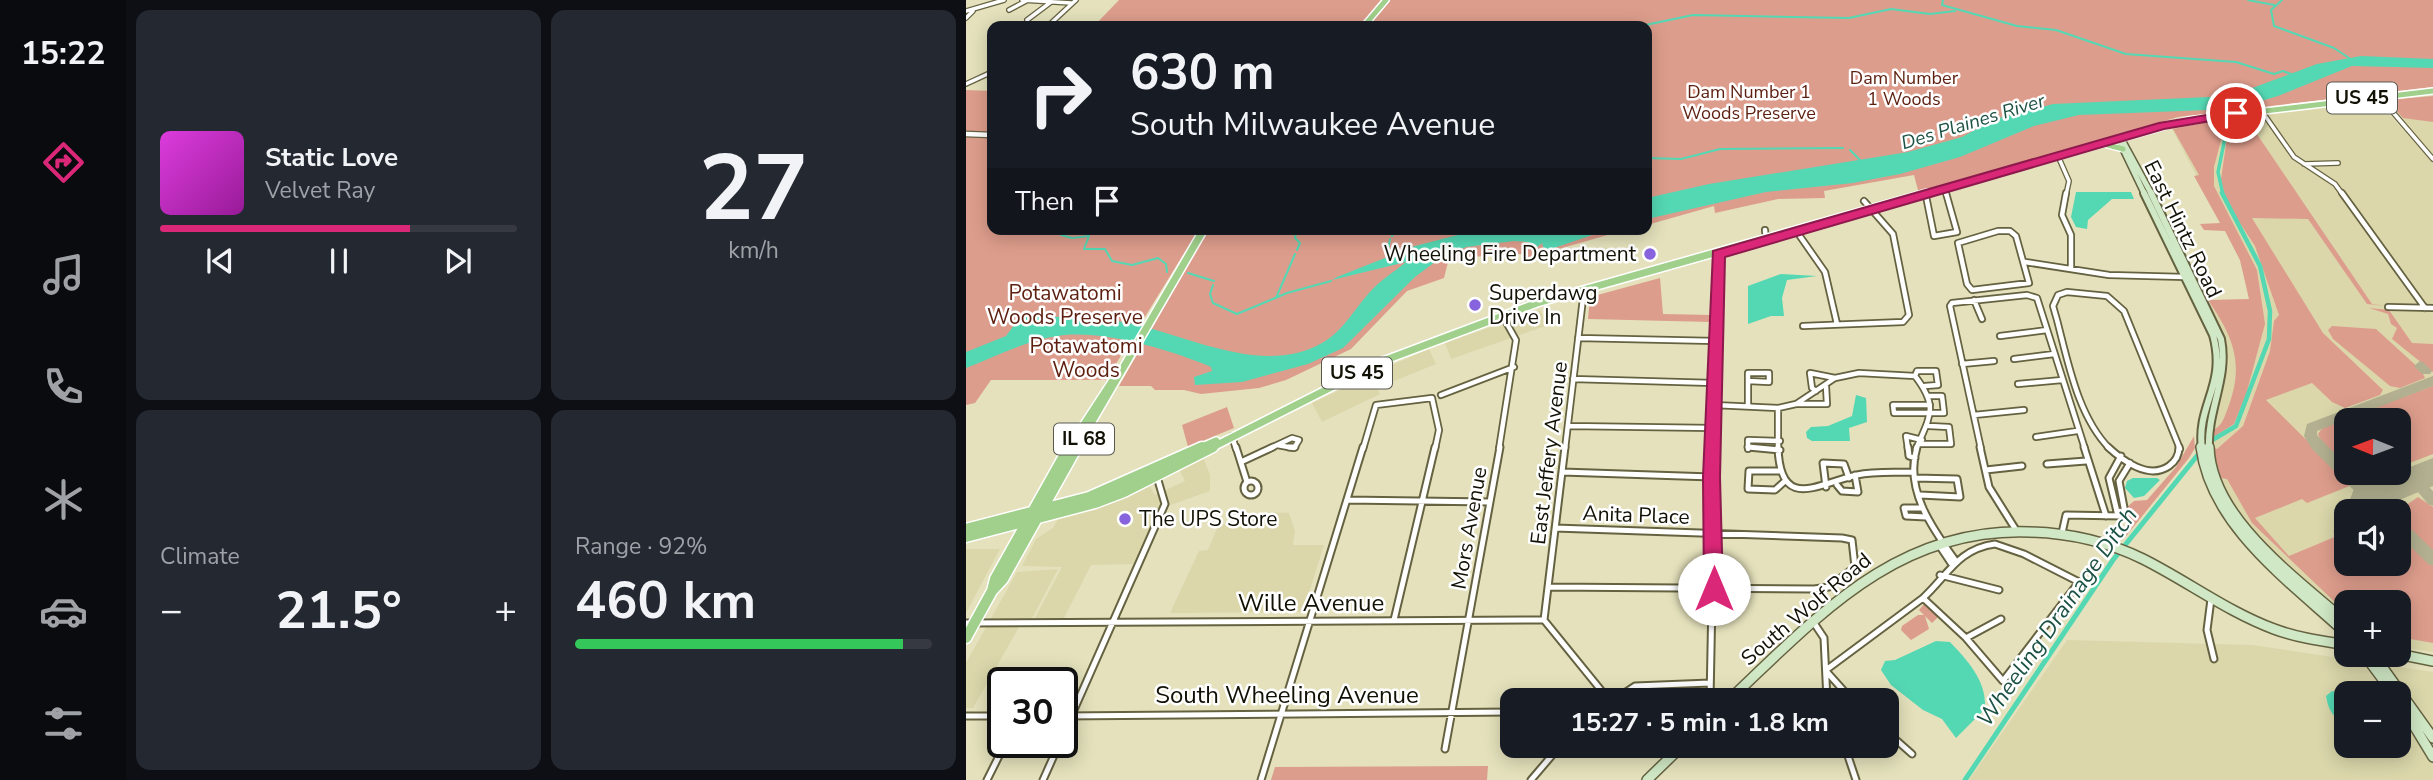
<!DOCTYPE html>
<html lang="en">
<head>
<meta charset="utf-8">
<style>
	body { margin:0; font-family:"Nunito Sans",sans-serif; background:#242831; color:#f1f3f6; height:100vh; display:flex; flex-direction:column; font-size:26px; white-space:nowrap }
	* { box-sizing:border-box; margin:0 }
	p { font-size:23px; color:#9ea1a6 }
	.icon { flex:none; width:38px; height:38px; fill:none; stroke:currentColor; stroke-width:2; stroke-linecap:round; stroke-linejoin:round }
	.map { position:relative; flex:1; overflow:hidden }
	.drawer { display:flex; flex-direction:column; gap:10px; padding:10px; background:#0d0f14; width:840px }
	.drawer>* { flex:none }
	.top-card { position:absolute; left:21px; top:21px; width:665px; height:214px; border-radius:14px; box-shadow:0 4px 18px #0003; background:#171b24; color:#f1f3f6; overflow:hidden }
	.needle { width:46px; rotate:271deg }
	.buttons { position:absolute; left:1368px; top:408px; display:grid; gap:14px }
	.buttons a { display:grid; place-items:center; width:77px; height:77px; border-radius:14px; background:#171b24; box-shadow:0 4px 18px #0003; font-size:35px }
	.speed { position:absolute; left:21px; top:667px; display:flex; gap:14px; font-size:35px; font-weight:700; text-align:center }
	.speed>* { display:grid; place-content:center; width:91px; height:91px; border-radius:50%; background:#171b24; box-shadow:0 4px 18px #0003; line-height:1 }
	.speed .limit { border:4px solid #111; border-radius:10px; background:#fff; color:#111 }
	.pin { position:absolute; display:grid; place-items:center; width:60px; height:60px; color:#fff; margin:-30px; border:4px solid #fff; border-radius:50%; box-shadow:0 2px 7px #0007 }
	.me { position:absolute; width:77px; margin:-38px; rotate:0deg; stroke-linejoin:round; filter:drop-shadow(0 0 5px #0008) }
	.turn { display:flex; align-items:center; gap:24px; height:147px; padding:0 28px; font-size:32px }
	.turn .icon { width:91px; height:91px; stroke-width:2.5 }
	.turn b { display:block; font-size:49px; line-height:60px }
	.then { display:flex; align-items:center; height:66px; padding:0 28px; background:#0003; gap:14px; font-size:26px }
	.big { font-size:52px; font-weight:700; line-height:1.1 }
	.drawer .tile { flex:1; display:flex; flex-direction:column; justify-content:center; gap:10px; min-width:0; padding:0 24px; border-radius:14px; background:#242831 }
	.drawer .dial { align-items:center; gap:0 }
	.dial b { font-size:91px; line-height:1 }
	.song { display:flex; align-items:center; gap:21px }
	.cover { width:84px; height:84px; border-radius:10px; background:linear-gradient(135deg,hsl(300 70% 55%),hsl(300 70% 35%)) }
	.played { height:7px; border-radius:4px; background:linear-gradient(90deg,#db2777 70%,#363941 70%) }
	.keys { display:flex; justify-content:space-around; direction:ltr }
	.heat { display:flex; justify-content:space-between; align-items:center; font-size:38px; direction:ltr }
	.charge { height:10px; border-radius:5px; background:linear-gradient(90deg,#34c759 92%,#363941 0) }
	.drawer .tiles { flex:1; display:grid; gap:10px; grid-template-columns:repeat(2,1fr) }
	.trip { position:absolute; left:534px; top:688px; width:399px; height:70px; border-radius:14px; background:#171b24; box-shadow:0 4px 18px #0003; font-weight:700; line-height:70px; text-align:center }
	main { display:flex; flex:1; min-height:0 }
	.tabs { display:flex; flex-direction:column; width:126px; justify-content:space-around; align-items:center; background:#090b0e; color:#9ea1a6 }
	.tabs .icon { width:49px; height:49px }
	.tabs .current { color:#db2777 }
	.tabs b { font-size:32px; color:#f1f3f6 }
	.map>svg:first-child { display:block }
</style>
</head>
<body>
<main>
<nav class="tabs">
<b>15:22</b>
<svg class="icon current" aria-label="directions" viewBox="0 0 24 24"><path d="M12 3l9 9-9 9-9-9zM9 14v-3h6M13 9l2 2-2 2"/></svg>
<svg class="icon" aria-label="music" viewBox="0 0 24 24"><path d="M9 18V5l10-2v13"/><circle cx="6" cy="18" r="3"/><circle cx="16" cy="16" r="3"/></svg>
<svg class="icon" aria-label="phone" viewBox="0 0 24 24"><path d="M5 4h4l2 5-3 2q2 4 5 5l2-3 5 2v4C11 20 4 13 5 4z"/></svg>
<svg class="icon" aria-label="climate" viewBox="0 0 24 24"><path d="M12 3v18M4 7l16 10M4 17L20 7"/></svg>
<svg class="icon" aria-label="car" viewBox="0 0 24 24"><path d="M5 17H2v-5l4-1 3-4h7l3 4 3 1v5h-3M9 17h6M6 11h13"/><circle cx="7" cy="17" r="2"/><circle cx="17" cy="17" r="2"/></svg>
<svg class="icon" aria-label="filters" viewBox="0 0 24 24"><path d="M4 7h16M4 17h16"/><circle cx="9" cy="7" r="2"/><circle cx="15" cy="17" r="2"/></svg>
</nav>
<section class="drawer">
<div class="tiles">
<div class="tile">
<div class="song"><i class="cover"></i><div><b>Static Love</b><p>Velvet Ray</p></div></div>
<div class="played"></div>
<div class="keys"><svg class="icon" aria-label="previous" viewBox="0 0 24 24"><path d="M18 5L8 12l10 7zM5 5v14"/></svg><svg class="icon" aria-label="pause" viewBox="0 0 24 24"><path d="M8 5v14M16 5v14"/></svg><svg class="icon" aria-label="next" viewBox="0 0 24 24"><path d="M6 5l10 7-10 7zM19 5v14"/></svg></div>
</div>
<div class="tile dial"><b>27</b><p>km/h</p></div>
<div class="tile"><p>Climate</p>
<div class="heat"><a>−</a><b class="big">21.5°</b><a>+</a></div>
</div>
<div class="tile"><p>Range · 92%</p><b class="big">460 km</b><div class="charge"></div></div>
</div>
</section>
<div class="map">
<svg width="1467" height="780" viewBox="0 0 1467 780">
	<rect width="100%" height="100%" fill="#e4e1bc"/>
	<path fill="#dbd7ab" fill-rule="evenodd" d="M 1467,93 L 1467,158 L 1419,99 Z
		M 1410,100 L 1467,163 L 1467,307 L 1421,306 L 1424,311 L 1467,311 L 1467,652 L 1433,647 L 1433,602 L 1381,602 L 1381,621 L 1291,536 L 1266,505 L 1254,481 L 1245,443 L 1247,422 L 1263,364 L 1257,334 L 1242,304 L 1285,305 L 1274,260 L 1205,127 ZM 1381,420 L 1433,420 L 1433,472 L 1381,472 ZM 1381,511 L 1433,511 L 1433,564 L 1381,564 Z
		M 574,310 L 582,325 L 485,359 L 479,343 Z
		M 463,349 L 470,364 L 423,383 L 417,369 Z
		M 404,376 L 414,394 L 356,422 L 346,403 Z
		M 237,457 L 244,475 L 244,491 L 193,509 L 167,564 L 125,565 L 98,618 L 69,618 L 96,567 L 56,566 L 70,539 L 87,528 L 93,517 L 137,505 L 183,485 L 189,495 L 219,481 L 213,469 Z
		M 305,512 L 323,513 L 329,531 L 327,545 L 358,545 L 337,612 L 204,613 L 233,551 L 242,550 L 252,526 Z
		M 0,549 L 34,549 L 0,613 Z
		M 92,569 L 62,626 L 53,627 L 7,708 L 0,708 L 0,663 L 51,572 Z
		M 1101,640 L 1286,645 L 1467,672 L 1467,780 L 1003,780 ZM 1381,693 L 1433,693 L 1433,746 L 1381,746 Z"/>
	<path fill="#dd9d8c" d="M 153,0 L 416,0 L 394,26 L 128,26 Z
		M 424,0 L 1467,0 L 1467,87 L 1212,117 L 953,194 L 948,175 L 858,191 L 859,198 L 812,199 L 749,213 L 748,206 L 681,225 L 681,26 L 402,26 Z
		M 0,90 L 26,91 L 26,134 L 0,133 Z
		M 1467,96 L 1467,122 L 1437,118 L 1421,100 Z
		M 1264,117 L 1280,118 L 1406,304 L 1421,306 L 1401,304 L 1342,219 L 1286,218 L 1357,333 L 1417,390 L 1414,395 L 1379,408 L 1366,402 L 1346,383 L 1300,400 L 1386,485 L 1341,503 L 1336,499 L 1289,518 L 1323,556 L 1371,536 L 1367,531 L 1381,526 L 1381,564 L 1433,564 L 1433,532 L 1467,565 L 1467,643 L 1433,637 L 1433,602 L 1381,602 L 1381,610 L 1373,606 L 1286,523 L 1261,479 L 1255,478 L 1246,447 L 1251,449 L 1277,426 L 1304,351 L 1308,321 L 1313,315 L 1289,246 L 1260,202 L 1254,186 Z
		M 1261,118 L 1248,167 L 1248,186 L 1291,270 L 1299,324 L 1280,395 L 1268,424 L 1246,438 L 1246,431 C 1257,426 1259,415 1263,405 C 1279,361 1265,334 1242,300 L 1283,299 L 1274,260 L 1259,231 L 1238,230 L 1234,224 L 1254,223 L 1228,176 L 1233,175 L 1207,129 Z
		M 0,136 L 26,136 L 26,229 L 233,229 L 140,380 L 25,380 L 9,403 L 0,405 Z
		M 243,229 L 663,229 L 557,259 L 556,254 L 503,257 L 501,261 L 482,262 L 478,278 L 441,291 L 385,349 L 320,380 L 293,388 L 235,394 L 218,390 L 189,390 L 185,386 L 153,386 Z
		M 694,278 L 697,314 L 745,315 L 745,322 L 622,319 L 624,297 Z
		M 1403,308 L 1423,310 L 1446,343 L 1467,344 L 1467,372 L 1426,339 L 1431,328 L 1425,324 L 1422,314 Z
		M 1366,326 L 1410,329 L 1455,370 L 1459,378 L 1434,388 L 1424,386 L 1367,339 L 1362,330 Z
		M 1467,386 L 1467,454 L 1433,467 L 1433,420 L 1381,420 L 1381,466 L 1358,447 L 1352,434 L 1357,427 Z
		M 261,407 L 268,428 L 222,447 L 216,425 Z
		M 1228,436 L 1229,448 L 1223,458 L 1157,540 L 1154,540 L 1163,521 L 1162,506 L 1168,501 L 1181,500 L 1210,467 Z
		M 1452,497 L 1467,507 L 1467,552 C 1453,541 1435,525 1439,506 Z
		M 958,604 L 972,617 L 966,623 L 959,616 L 963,629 L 945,640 L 935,630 L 936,626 L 952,615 L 958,615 L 953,610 Z
		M 522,766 L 521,780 L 305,780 L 309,767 Z"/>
	<path fill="#54d8b3" d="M 1395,56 L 1467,59 L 1467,68 L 1386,66 L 1312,96 L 1268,109 L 1113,115 L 1068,126 L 994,157 L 934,174 L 887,183 L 800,192 L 681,219 L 681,198 L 743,184 L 942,152 L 996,137 L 1029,119 L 1087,104 L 1265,96 L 1351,64 Z
		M 1110,192 L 1165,192 L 1168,199 L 1146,199 L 1122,220 L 1121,229 L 1110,227 L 1105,217 Z
		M 515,229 L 644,229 L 582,250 L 578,249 L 576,243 L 570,248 L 562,242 L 548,241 L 500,247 L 473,259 L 449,277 L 377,348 L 342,364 L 276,382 L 229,385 L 228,377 L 246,371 L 245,367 C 204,350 136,329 92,336 C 61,340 29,357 0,368 L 0,352 L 40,336 L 55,316 L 61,314 C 94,319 129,316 162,323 C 222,335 297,377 356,343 C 377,331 387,311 403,293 C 413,281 428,272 440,262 L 366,280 L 371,277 L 449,246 Z
		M 815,274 L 851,276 L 821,280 L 816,298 L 818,316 L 805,316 L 782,324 L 782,286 Z
		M 890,395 L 900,398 L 901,422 L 883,428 L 884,441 L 846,441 L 841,438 L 840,432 L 845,427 L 862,426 L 886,416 Z
		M 1167,478 L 1191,478 L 1194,480 L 1178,496 L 1168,498 L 1159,488 L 1161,481 Z
		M 970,641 L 984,642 C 1002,661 1021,681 1019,709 L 990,738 L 976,719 L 957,710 L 925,685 L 915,670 L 919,661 L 929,660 Z
		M 1366,691 L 1381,694 L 1381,725 C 1367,717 1363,712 1360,696 Z"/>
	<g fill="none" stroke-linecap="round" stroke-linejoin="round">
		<path stroke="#54d8b3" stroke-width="2" d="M 977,0 L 976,5 L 1051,26 L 1090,30 L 1160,54 L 1270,62 L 1308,74 L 1317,71 L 1325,74
			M 1282,0 L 1308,5
			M 1316,0 L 1305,10 L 1308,26 L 1368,48 L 1383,58
			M 675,26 L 727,15 L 883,18 L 925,9 L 964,14 L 989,11
			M 884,150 L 896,162
			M 681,158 L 715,159 L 754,149 L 877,148
			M 98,229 L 95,235 L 106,238 L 123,236 L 118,249 L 139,249 L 146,261 L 166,265 L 192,258 L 200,264 L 201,272
			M 330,233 L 329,238 L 334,243 L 331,250
			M 426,236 L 431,229
			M 421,256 L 424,239
			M 222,273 L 248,281
			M 247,285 L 244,294 L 247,303 L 271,314 L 321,293 L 365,281
			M 310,298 L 329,254"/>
		<path stroke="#54d8b3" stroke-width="3.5" d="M 1257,195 L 1252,172 L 1266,104"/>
		<path stroke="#54d8b3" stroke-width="4.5" d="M 1243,442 L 1270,426 L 1303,339 L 1304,311 L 1294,266 L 1256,193"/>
		<path stroke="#54d8b3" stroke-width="5" d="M 999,780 L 1147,560 L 1235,451"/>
		<path fill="#b2b090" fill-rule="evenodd" d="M 1454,361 L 1458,363 L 1466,371 L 1464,374 L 1456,374 L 1448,366 Z
			M 1467,376 L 1467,386 L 1351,431 L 1351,435 L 1381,466 L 1381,472 L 1394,472 L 1430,484 L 1434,511 L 1433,512 L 1409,511 L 1346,449 L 1338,436 L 1341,424 ZM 1402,486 L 1419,492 L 1420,504 Z
			M 1457,470 L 1462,472 L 1464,476 L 1460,484 L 1467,491 L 1467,506 L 1462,504 L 1446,485 L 1452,472 Z
			M 1433,520 L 1438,522 L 1467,550 L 1467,566 L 1462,564 L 1433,535 Z"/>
		<path fill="#b2b090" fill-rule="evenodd" d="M 1467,458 L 1467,486 L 1407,511 L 1388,509 L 1384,499 L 1388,489 Z"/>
		<defs>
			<path id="minor-far2" d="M 56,0 L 105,3
				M 43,10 L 60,1
				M 0,11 L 38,0
				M 0,18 L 7,11
				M 61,20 L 85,2
				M 82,26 L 110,0
				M 0,84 L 26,72
				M 1413,96 L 1467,159
				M 1295,110 L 1328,157 L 1369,184 L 1377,195
				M 1092,156 L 1103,181 L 1100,195
				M 1338,164 L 1372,163
				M 979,190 L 980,195"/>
			<path id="minor-far1" d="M 1100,193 L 1096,215 L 1105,235 L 1105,268
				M 1376,193 L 1459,308
				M 960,196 L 968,236 L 991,232 L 980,193
				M 799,230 L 800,240
				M 1032,231 L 1044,231 L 1050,236 L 1063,283 L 1006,290 L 1001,284 L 992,243 Z
				M 831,232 L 859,272 L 871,324
				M 1059,262 L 1143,275 L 1219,277
				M 1008,300 L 1016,319
				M 1422,307 L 1467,308
				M 837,326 L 937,322 L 943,315 L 927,234 L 898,201
				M 1034,336 L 1081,330
				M 612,338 L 750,341
				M 1048,359 L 1088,354
				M 996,364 L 1028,361
				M 782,373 L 803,373 L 803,382 L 782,381 Z
				M 949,376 L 951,371 L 970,371 L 972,385 L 959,386
				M 607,379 L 748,383
				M 782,381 L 782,405
				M 1052,384 L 1096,380
				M 850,391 L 846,388 L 844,373 L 869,378
				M 475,395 L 548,367
				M 963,396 L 976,396 L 978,413 L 928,413 L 927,405 L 964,405
				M 831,404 L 861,404 L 860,386
				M 748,405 L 812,408 L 830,404 L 869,378 L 893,373 L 949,376 C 973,407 964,416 950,449
				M 812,408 L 812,449
				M 1008,415 L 1058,410
				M 602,426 L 747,428
				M 266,436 L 270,449
				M 1070,437 L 1111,431
				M 326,438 L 333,440 L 328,448 L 311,445 Z
				M 954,444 L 985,444 L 983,427 L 963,426
				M 303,449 L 311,445
				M 397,449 L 410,405 L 466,398 L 473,430 L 469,449
				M 533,449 L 550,340 L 536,315
				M 599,449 L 618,290
				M 749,449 L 752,254
				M 782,449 L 782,440 L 814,441
				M 942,449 L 940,436 L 956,440
				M 1015,449 L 984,306 L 986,303 L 1061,295 L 1071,298 L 1119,449
				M 1144,449 C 1112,417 1102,362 1091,320 L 1087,306 L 1092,295 L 1101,292 L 1141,296 L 1158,311 L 1214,449"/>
			<path id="minor" d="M 270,447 L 281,482
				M 323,447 L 329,447
				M 782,447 L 814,450
				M 812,447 C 814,512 851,484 891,475 C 909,471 929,473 947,472
				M 942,447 L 943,456 L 949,458
				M 951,447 C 938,489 966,528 989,560
				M 1014,447 L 1023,487 L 1050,530
				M 1118,447 L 1140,516
				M 1142,447 C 1157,461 1183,480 1203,466 C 1210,461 1213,455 1213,447
				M 277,461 L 307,447
				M 1081,464 L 1120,461
				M 1020,470 L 1056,466
				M 814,471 L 783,471 L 782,489 L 809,490 L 819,481
				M 596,472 L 746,477
				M 949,478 L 991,479 L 994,497 L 954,495
				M278 488a7 7 0 1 1 14 0a7 7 0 1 1-14 0Z
				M 871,485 L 876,491 L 892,492 L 889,475
				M 860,487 L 857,463 L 878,464 L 883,478
				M 381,500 L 524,502
				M 957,508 L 938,508 L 940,516 L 960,517
				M 1152,516 L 1143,478 L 1155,456
				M 1096,533 L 1100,515 L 1156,516 L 1159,513 L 1153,481 L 1164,463
				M 1029,544 L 1058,554 L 1113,582 L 1037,681 L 1000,638 L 957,598 C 982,575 992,549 1029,544 Z
				M 973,545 L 985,563
				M 974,575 L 1033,590
				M 582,587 L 848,589 L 863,587 L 889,567 L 886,540 L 876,538 L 589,528
				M 1245,599 L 1241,630 L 1248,659
				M 428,620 L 469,447
				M 578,620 L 599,447
				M 578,620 L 643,700
				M 0,623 L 578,620
				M 848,623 L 858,638 L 861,700
				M 1000,638 L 1035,619
				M 860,670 L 957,598
				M 860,671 L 886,700
				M 648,700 L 669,686 L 744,683
				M 744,700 L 749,447
				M 0,716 L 37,716
				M 96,716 L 546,712
				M 920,731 L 946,754
				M 96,737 L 199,504 L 191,477
				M 869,746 L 881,753 L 890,780
				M 479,749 L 534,447
				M 21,780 L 40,742
				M 77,780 L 94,742
				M 295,780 L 397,447
				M 565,780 L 594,746"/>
			<path id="tertiary" d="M 0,134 L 26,135"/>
			<path id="secondary-far2" d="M 1155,138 L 1154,143 L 1179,195
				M 1155,138 L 1186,195"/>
			<path id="secondary-far1" d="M 1178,193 L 1247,335 C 1261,386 1230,404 1236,449
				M 1185,193 L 1255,339 C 1263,378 1241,410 1243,449"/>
			<path id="secondary" d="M 1235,447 C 1245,527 1326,583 1381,634
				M 1243,447 C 1245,519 1332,579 1381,623
				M 1398,654 L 1427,693
				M 1407,654 L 1467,738
				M 1432,654 L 1467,661
				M 763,700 C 852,616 931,527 1064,532 C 1102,533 1142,542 1177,559 C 1221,581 1262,612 1308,629 C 1332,638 1356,641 1381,645
				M 1433,701 L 1467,757
				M 681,780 L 716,746"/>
			<path id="primary-far2" d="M 398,26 L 420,0
				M 1138,144 L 1157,149
				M 955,195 L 1222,120 L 1467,91"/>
			<path id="primary-far1" d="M 102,449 L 149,377
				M 110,449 L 238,229
				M 232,449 L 250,441
				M 243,449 L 417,361 L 571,303 L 961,193"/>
			<path id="primary" d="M 0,529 L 123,497 L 236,447
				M 0,537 L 129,503 L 158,492 L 247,447
				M 26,591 L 37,579 L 111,447
				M 0,638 L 26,591 L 29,579 L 103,447"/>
		</defs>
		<use href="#minor-far2" stroke="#656241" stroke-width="6"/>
		<use href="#minor-far1" stroke="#656241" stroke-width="8"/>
		<use href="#minor" stroke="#656241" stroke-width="9"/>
		<use href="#tertiary" stroke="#656241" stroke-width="7"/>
		<use href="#secondary-far2" stroke="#656241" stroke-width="8"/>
		<use href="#secondary-far1" stroke="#656241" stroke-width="10"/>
		<use href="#secondary" stroke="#656241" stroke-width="12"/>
		<use href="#primary-far2" stroke="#fff" stroke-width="8"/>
		<use href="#primary-far1" stroke="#fff" stroke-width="10"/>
		<use href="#primary" stroke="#fff" stroke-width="13"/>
		<use href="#minor-far2" stroke="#fff" stroke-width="3.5"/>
		<use href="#minor-far1" stroke="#fff" stroke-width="4.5"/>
		<use href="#minor" stroke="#fff" stroke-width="5"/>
		<use href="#tertiary" stroke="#fff" stroke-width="4.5"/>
		<use href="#secondary-far2" stroke="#d0e8c5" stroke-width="5"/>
		<use href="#secondary-far1" stroke="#d0e8c5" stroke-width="6"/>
		<use href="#secondary" stroke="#d0e8c5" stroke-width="9"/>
		<use href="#primary-far2" stroke="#a0d08b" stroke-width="5"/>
		<use href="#primary-far1" stroke="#a0d08b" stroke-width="7"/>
		<use href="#primary" stroke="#a0d08b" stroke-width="10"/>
	</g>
	<path fill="#db2777" stroke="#8e194d" stroke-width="2" d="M 1270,110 L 1276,113 L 1274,116 L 1198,129 L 759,257 L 754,477 L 757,589 L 754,596 L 748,598 L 741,596 L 738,589 L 737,477 L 747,251 L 1193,123 Z"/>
	<g fill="#8763de" stroke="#fff" stroke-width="2.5">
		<circle cx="684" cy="254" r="7"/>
		<circle cx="509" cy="305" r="7"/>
		<circle cx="159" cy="519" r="7"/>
	</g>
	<g text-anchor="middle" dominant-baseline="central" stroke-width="5" stroke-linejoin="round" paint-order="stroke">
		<g font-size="18" fill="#5d1f0f" stroke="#fff">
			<text x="938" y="78">Dam Number<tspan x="938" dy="21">1 Woods</tspan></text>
			<text x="783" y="92">Dam Number 1<tspan x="783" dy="21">Woods Preserve</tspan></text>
		</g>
		<g fill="#fff" stroke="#595850" stroke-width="2">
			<rect x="1361" y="82.5" width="70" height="31" rx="5"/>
			<rect x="356" y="357.5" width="70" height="31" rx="5"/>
			<rect x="88" y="423.5" width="60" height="31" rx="5"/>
		</g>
		<g font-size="19" font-weight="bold" fill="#121105">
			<text x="1396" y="98">US 45</text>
			<text x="391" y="373">US 45</text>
			<text x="118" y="439">IL 68</text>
		</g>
		<g font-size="19" font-style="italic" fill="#1c5243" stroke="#fff">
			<text transform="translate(1007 122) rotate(-17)">Des Plaines River</text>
		</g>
		<g font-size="21" fill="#121105" stroke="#fff">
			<text transform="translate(1217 229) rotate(64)">East Hintz Road</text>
			<text transform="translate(583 453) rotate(-83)">East Jeffery Avenue</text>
			<text transform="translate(670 515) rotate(2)">Anita Place</text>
			<text transform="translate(503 528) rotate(-80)">Mors Avenue</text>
			<text transform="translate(840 609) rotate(-40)">South Wolf Road</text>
		</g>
		<g font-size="21" fill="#121105" stroke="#fff" text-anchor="start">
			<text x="670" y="254" text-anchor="end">Wheeling Fire Department</text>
			<text x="523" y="293">Superdawg<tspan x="523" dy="24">Drive In</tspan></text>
			<text x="173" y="519">The UPS Store</text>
		</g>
		<g font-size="21" fill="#5d1f0f" stroke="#fff">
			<text x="99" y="293">Potawatomi<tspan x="99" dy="24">Woods Preserve</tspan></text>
			<text x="120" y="346">Potawatomi<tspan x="120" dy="24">Woods</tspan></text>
		</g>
		<g font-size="23" font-style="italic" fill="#1c5243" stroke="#fff">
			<text transform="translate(1091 617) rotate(-55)">Wheeling Drainage Ditch</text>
		</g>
		<g font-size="24" fill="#121105" stroke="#fff">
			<text x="345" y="603">Wille Avenue</text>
			<text x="321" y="695">South Wheeling Avenue</text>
		</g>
	</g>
</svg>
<div class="buttons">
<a><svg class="needle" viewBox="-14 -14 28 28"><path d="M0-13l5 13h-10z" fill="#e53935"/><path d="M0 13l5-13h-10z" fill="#9ea1a6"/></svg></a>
<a><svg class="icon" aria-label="sound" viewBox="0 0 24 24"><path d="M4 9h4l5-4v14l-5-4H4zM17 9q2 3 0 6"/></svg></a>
<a>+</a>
<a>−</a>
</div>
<div class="speed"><div class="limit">30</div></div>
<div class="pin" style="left:1270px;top:113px;background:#d93025"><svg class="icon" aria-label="arrive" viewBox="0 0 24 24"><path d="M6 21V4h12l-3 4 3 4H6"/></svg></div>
<svg class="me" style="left:748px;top:589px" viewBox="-20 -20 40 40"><circle r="19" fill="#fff"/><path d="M0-13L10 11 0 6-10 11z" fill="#db2777"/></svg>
<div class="trip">15:27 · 5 min · 1.8 km</div>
<div class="top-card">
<div class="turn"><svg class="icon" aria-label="right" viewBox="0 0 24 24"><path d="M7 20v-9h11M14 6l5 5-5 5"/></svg><div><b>630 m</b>South Milwaukee Avenue</div></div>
<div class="then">Then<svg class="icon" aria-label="arrive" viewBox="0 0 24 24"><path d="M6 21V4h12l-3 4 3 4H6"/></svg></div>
</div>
</div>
</main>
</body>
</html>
